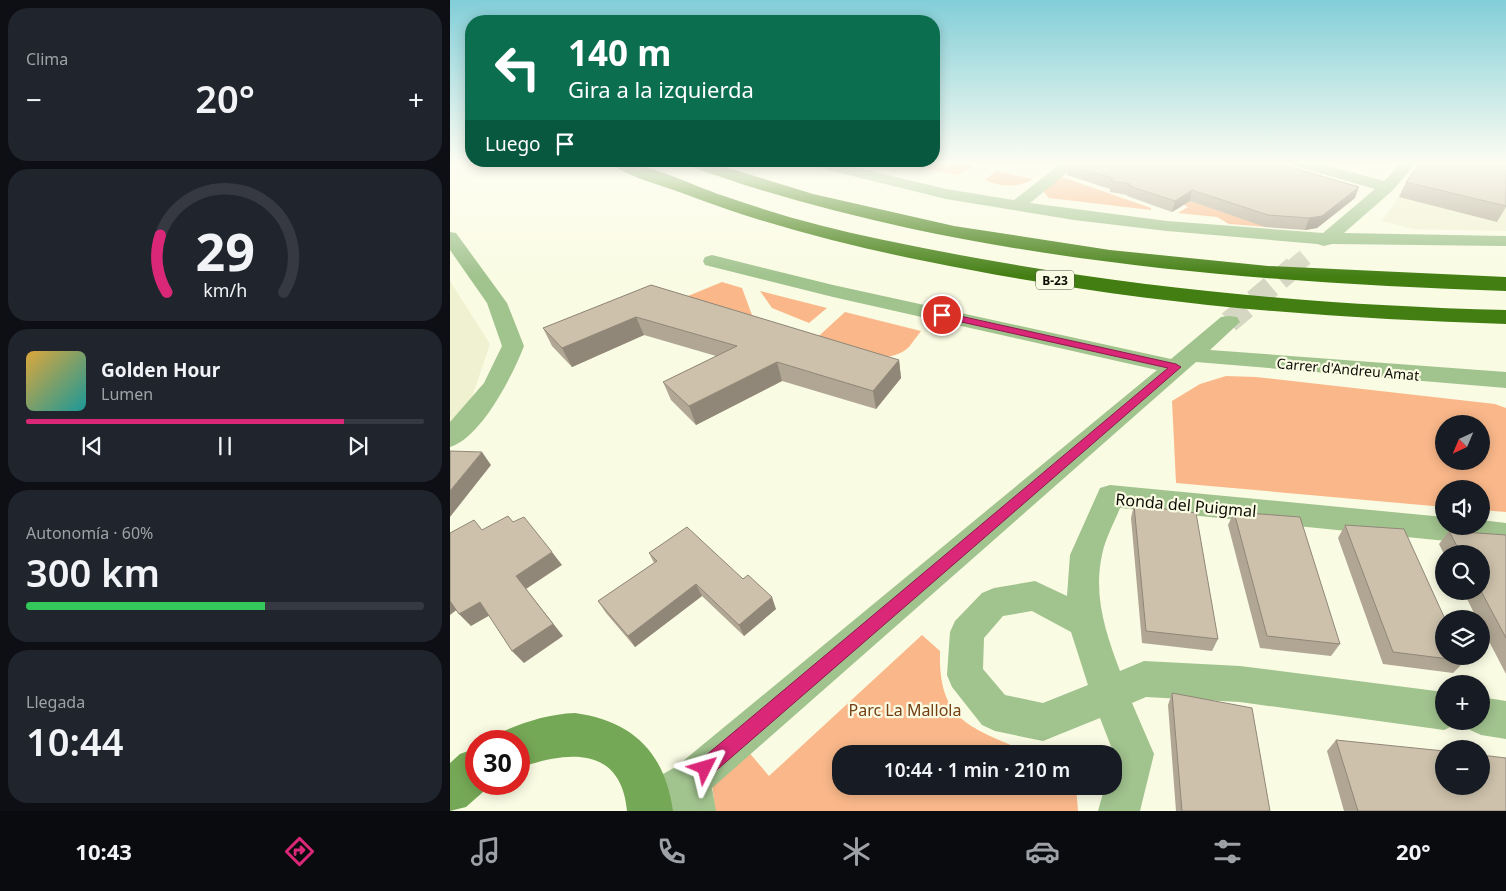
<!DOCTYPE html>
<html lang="es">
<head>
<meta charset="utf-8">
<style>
	body { margin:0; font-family:"Noto Sans",sans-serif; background:#20242c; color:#f1f3f6; height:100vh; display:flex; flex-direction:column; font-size:19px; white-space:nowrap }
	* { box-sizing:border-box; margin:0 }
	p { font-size:16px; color:#9ea1a6 }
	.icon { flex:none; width:28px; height:28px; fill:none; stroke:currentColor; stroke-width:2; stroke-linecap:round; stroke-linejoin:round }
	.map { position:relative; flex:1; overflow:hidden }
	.drawer { display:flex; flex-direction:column; gap:8px; padding:8px; background:#0d0f14; width:450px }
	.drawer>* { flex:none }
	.top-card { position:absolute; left:15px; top:15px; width:475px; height:152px; border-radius:20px; box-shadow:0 2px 12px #0003; background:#0b6e4f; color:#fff; overflow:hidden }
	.needle { width:32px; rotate:224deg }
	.fabs { position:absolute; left:985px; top:415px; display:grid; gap:10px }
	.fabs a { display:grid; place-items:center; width:55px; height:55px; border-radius:50%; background:#171b24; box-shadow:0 2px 12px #0003; font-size:25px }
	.speed { position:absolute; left:15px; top:730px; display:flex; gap:10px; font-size:25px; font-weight:700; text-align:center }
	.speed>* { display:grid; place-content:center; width:65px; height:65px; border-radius:50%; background:#171b24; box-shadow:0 2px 12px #0003; line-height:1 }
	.speed .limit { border:8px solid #d22; background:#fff; color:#111 }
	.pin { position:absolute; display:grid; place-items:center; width:42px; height:42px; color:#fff; margin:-21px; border:2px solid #fff; border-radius:50%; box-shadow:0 1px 5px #0007 }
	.me { position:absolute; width:55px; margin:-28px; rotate:50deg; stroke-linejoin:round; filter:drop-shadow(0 0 4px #0008) }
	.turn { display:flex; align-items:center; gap:18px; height:105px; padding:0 20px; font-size:22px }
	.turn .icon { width:65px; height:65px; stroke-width:2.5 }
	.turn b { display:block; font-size:35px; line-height:42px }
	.then { display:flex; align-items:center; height:48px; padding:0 20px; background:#0003; gap:10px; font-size:19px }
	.big { font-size:38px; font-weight:600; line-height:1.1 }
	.drawer .widget { flex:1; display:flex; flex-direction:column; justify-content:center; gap:8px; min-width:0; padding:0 18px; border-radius:20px; background:#20242c }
	.drawer .dial { align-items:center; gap:0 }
	.dial svg { height:130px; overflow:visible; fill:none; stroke:#363941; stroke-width:7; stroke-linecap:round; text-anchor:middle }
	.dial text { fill:#f1f3f6; stroke:none }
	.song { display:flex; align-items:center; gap:15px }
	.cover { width:60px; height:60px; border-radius:8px; background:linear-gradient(135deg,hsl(40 70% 55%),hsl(180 70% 35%)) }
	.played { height:5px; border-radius:2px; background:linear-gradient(90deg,#db2777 80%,#363941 80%) }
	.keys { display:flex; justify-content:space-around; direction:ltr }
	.heat { display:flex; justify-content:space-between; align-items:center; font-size:28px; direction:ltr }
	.charge { height:8px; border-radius:4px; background:linear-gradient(90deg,#34c759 60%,#363941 0) }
	.trip { position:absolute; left:382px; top:745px; width:290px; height:50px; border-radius:20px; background:#171b24; box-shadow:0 2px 12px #0003; font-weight:600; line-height:50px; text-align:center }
	.menu { display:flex; height:80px; justify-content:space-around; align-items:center; background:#090b0e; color:#9ea1a6 }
	.menu .icon { width:35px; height:35px }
	.menu .current { color:#db2777 }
	.menu b { font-size:22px; color:#f1f3f6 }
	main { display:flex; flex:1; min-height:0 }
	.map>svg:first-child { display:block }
</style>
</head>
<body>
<main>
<section class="drawer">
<div class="widget"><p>Clima</p>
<div class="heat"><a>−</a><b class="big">20°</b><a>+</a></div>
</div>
<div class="widget dial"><svg viewBox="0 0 100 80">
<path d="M14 69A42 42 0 1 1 86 69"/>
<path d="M14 69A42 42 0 0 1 10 34" stroke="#db2777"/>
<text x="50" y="56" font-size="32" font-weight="700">29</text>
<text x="50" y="72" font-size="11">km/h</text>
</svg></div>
<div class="widget">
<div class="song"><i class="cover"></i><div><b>Golden Hour</b><p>Lumen</p></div></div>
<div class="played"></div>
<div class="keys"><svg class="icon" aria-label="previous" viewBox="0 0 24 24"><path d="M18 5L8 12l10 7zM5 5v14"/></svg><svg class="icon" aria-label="pause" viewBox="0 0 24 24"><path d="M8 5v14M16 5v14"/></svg><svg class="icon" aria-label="next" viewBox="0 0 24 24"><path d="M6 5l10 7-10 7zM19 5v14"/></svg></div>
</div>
<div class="widget"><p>Autonomía · 60%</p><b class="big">300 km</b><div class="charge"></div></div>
<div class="widget"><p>Llegada</p><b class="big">10:44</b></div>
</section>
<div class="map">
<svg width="1056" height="811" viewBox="0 0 1056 811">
	<rect width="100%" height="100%" fill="#fafbe3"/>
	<path fill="#f0f1d1" d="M 1036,162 L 1056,167 L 1056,231 L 963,229 L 932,221 L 959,183 Z
		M 0,281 L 40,344 L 20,403 L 0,423 Z"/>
	<path fill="#fab88a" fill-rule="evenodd" d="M 480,162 L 505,162 L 524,166 L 508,175 L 470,168 Z
		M 546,171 L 583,179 C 569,188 550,187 535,180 Z
		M 609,176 L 701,208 L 701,210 L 599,198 L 591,189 Z
		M 740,201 L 817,227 L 779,224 L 767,217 L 728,213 L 738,207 L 734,205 Z
		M 272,282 L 292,288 L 302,315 L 343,333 L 221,303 Z
		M 310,291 L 377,308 L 359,323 L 322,308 Z
		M 395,312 L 471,331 C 467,336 463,342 459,347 C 436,369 386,351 360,344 Z
		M 776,376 L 806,377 L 1045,404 L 1056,408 L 1056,512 L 1031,510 L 1031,489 L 994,489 L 994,507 L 726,483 L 722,401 L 750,384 ZM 994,424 L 1031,424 L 1031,461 L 994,461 Z
		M 472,635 L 490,651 C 488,725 524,727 581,754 L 391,754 L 391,786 L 626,786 L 628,811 L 265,811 L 262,782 L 297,750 L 319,776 Z"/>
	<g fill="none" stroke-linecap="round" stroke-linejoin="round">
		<path stroke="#d6d7c2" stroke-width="17" stroke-dasharray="17 9" stroke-linecap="butt" d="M 842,268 L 859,254"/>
		<path stroke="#d6d7c2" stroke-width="22" stroke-dasharray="22 11" stroke-linecap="butt" d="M 779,322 L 844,267"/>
		<path fill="#a1c38e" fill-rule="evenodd" d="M 356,162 L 383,162 L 496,189 L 564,200 L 613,162 L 630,162 L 580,203 L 717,221 L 873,233 L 925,189 L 842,165 L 840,162 L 864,162 L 934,181 L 952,162 L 967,162 L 943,190 L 894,233 L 1056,236 L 1056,246 L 882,244 L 874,246 L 867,244 L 717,231 L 624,220 L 496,199 L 358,165 Z
			M 0,232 L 6,233 L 57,303 L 74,346 C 63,375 31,438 0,447 L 0,422 L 34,383 L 52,346 L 37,303 L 0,250 Z
			M 262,255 L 383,285 L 721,359 L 771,317 L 779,316 L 787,317 L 790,322 L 760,350 L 1056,372 L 1056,388 L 746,362 L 262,788 L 266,811 L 182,811 L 179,805 L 185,790 L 227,766 L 707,370 L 383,297 L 255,265 L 253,261 L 255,257 Z
			M 660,485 L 994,517 L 994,526 L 1031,526 L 1031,520 L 1056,523 L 1056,547 L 670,508 C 664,523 655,539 652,555 C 643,596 656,634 670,671 L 694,661 L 790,666 L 994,692 L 994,721 L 1009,721 L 1007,724 L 994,730 L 790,702 L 696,697 L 682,703 L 704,754 L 690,811 L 648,811 L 655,786 L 664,786 L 664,754 L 650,718 L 593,741 L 545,731 L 532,725 L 502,687 L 497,675 L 500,632 L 505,621 L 532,593 L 544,588 L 585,581 L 617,596 L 620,555 L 650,488 ZM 582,611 L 621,632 L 638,685 L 593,703 L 555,695 L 533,669 L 534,638 L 553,616 Z
			M 1031,697 L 1056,701 L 1056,739 L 1031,735 L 1018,729 L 1014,721 L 1031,721 Z"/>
		<path fill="#75a856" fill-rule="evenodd" d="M 125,713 C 183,721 215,753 223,811 L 177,811 C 171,745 117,751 69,768 L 69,741 L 49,741 L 54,731 C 77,721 100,714 125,713 Z
			M 26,748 L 26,784 L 42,784 L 16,807 L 0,811 L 0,763 L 10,754 Z"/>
		<path fill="#437e13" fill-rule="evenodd" d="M 161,162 C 199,162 238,184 274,196 C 325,214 376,228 429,239 C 636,283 844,305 1056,310 L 1056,324 C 876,319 698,304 521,270 C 423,252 325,229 232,193 C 215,186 172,176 161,162 Z
			M 235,162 L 259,162 L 363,194 L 504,226 L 660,250 L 818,266 L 1056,277 L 1056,291 C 855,284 655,270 458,228 C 383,211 309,192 237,165 Z"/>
	</g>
	<path fill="#b0a693" d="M 618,165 L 905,198 L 867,228 L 855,230 L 815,227 L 740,201 L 722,212 L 677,196 L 677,195 L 660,192 L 660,189 L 617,175 Z
		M 956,182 L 1056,206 L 1056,207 L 1047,222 L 949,197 Z
		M 201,285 L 449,360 L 451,378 L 426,409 L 332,381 L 246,425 L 221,400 L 213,382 L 266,356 L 194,335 L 122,367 L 102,346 L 93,328 Z
		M 684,505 L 768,639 L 762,651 L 692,643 L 681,518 Z
		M 784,512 L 890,644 L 881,656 L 810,648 L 778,525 Z
		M 895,525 L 1015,661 L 1003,673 L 933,664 L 888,538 Z
		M 999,531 L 1056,535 L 1056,674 L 1031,626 L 1031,619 L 1027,619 L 1013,591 L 1031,591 L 1031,554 L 994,554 L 989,544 Z
		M 199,553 L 293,579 L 326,609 L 294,636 L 252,596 L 185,647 L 156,613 L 148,601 L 204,563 Z
		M 722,693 L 820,811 L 726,811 L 718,705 Z
		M 886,740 L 1056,811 L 894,811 L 877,751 Z"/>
	<path fill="#908778" d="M 909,187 L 905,198 L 867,228 L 855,230 L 859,218 Z
		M 742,190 L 740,201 L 722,212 L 725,201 Z
		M 186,317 L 194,335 L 122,367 L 112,348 Z
		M 449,360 L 451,378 L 426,409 L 423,391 Z
		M 327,362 L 332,381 L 246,425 L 239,406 Z
		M 32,452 L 41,465 L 0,517 L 0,491 Z
		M 102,552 L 112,565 L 76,589 L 113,636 L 74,663 L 62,651 L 66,576 Z
		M 246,584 L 252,596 L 185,647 L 178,636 Z
		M 322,597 L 326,609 L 294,636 L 289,625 Z
		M 0,599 L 9,608 L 0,615 Z
		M 30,602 L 42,614 L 21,626 L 9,614 Z"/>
	<path fill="#cdc1ab" stroke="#908778" d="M 621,162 L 823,162 L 909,187 L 872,216 L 859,218 L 818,215 L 742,190 L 725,201 L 679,186 L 680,184 L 661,181 L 663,178 L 618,165 Z
		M 971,162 L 1056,162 L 1056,206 L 956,182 Z
		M 201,285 L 449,360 L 423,391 L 327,362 L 239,406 L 213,382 L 287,346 L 186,317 L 112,348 L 93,328 Z
		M 0,451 L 32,452 L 0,491 Z
		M 684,505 L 746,513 L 768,639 L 696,631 Z
		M 784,512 L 850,517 L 890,644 L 817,636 Z
		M 58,516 L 63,522 L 74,517 L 102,552 L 66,576 L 103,624 L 62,651 L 30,602 L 9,614 L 0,601 L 0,533 L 24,520 L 32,530 Z
		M 895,525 L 954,529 L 995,619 L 994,619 L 994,656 L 1012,656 L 1015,661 L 943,652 Z
		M 237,527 L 293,579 L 298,575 L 322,597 L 289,625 L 246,584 L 178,636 L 148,601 L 207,561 L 199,553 Z
		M 999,531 L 1056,535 L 1056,638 L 1031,591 L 1031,554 L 1011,554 Z
		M 722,693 L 802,708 L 820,811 L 732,811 Z
		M 886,740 L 994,751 L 994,786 L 1031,786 L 1031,755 L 1056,758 L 1056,811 L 908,811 Z"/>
	<linearGradient id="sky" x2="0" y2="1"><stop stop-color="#82ced8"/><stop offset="0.59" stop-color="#fdfdf2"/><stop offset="1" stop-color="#fdfdf2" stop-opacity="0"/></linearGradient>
	<rect width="1056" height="276" fill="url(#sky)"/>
	<path fill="#db2777" stroke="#8e194d" d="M 492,312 L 726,364 L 731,367 L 261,775 L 255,777 L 248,775 L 246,768 L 248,762 L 718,368 L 489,317 L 487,315 Z"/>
	<g text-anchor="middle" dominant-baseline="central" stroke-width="4.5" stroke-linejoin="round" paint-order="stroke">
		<rect fill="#fafbe3" stroke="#535448" stroke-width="1" x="586" y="270.5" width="38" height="19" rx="4"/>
		<g font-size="12" font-weight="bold" fill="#0c0c05">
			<text x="605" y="280">B-23</text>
		</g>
		<g font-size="14" fill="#0c0c05" stroke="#fafbe3">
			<text transform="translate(898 369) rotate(5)">Carrer d'Andreu Amat</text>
		</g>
		<g font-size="16" fill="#0c0c05" stroke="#fafbe3">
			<text transform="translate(736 505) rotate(5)">Ronda del Puigmal</text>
		</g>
		<g font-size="16" fill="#754015" stroke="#fafbe3">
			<text x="455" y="710">Parc La Mallola</text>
		</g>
	</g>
</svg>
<div class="fabs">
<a><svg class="needle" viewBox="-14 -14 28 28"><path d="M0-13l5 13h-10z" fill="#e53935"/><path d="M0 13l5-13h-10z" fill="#9ea1a6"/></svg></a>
<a><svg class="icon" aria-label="sound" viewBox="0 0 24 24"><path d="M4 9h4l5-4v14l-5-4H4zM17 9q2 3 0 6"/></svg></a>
<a><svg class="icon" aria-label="search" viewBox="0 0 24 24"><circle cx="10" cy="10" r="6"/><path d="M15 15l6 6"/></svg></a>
<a><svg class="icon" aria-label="layers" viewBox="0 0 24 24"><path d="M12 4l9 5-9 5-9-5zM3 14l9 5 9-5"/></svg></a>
<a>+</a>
<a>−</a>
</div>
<div class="speed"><div class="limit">30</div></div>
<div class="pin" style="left:492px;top:315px;background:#d93025"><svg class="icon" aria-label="arrive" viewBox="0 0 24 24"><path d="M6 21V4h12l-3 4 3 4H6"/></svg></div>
<svg class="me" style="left:255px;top:768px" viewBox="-20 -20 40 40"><path d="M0-17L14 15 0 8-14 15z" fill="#db2777" stroke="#fff" stroke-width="4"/></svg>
<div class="trip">10:44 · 1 min · 210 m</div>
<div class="top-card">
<div class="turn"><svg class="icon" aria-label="left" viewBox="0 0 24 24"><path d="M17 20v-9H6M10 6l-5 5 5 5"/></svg><div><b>140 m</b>Gira a la izquierda</div></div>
<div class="then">Luego<svg class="icon" aria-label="arrive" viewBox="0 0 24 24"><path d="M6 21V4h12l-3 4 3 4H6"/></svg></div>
</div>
</div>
</main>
<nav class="menu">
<b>10:43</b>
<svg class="icon current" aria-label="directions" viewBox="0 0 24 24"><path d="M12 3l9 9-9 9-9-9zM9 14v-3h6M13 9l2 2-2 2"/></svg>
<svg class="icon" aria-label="music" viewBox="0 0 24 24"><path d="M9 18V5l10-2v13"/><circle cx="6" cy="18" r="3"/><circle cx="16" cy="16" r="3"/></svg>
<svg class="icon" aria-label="phone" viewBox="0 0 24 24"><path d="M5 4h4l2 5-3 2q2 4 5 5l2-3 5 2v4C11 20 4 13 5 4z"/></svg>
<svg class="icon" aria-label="climate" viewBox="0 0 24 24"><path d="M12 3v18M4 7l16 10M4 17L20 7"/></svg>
<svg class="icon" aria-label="car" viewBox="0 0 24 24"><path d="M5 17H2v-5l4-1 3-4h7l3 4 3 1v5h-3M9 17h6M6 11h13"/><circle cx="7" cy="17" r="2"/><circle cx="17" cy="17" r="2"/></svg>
<svg class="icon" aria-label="filters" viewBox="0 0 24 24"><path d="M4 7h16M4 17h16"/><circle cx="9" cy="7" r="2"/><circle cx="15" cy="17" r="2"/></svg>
<b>20°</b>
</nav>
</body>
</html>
